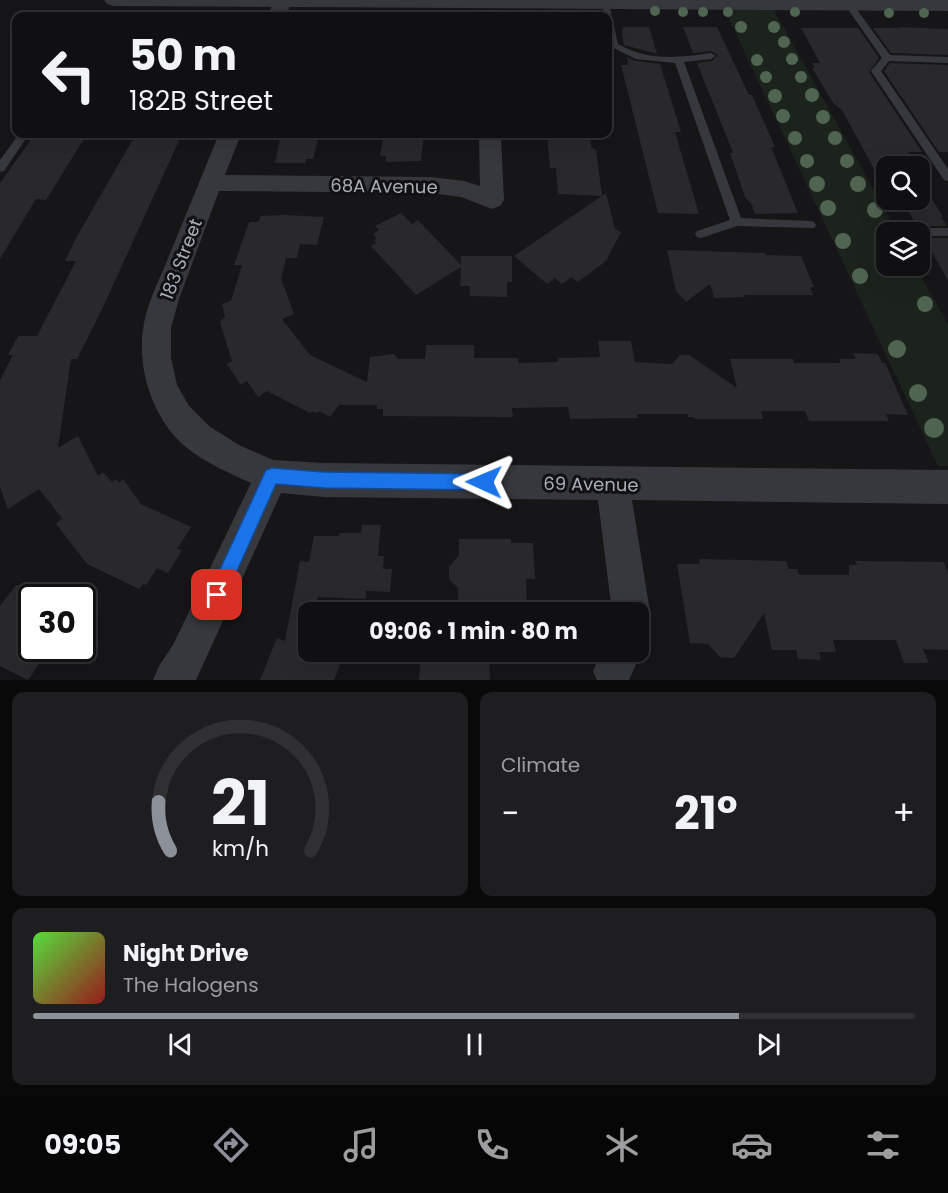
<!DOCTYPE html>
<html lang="en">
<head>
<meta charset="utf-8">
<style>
	body { margin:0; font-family:Poppins,sans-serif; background:#1e1e20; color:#f1f3f6; height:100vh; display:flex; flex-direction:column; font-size:22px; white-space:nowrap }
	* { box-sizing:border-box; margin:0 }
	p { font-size:20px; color:#9c9d9f }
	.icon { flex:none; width:33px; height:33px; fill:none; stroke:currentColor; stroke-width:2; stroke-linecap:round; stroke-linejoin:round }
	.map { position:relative; height:680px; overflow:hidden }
	.sheet { display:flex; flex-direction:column; gap:12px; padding:12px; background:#09090a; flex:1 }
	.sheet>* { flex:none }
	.hud { position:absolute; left:12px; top:12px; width:600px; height:126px; border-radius:12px; box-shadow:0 6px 24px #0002,0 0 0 2px #303032; background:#101012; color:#f1f3f6; overflow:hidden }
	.tools { position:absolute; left:876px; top:156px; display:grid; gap:12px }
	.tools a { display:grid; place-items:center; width:54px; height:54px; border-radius:12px; background:#101012; box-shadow:0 6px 24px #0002,0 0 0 2px #303032; font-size:30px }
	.speed { position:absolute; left:18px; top:584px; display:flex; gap:12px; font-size:30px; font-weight:700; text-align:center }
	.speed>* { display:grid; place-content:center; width:78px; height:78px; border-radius:50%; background:#101012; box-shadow:0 6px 24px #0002,0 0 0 2px #303032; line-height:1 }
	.speed .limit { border:3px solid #111; border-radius:9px; background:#fff; color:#111 }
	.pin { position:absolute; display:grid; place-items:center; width:51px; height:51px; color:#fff; margin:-26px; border-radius:12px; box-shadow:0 3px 9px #0006 }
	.me { position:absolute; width:66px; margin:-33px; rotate:271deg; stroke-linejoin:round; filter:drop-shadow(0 0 4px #0008) }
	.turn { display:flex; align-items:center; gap:21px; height:126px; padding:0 18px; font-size:27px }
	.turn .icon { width:78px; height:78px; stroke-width:2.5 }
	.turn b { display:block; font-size:42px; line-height:51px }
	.big { font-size:45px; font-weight:700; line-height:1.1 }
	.sheet .tile { flex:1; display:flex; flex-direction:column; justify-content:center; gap:9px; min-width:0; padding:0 21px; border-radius:12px; background:#1e1e20 }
	.sheet .dial { align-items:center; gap:0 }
	.dial svg { height:156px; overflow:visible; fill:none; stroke:#303032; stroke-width:7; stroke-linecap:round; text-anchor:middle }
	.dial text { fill:#f1f3f6; stroke:none }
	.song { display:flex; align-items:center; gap:18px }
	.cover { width:72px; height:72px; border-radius:9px; background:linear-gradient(135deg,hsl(110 70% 55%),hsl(0 70% 35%)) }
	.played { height:6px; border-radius:3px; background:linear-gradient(90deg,#8c9099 80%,#303032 80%) }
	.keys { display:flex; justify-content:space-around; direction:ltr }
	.heat { display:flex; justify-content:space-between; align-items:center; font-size:33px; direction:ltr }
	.sheet .tiles { flex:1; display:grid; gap:12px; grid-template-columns:1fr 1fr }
	.tile:last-child { grid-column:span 2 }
	.trip { position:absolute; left:298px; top:602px; width:351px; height:60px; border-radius:12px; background:#101012; box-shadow:0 6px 24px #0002,0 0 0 2px #303032; font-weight:700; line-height:60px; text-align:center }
	.dock { display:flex; height:96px; justify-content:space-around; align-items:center; background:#060607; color:#9c9d9f }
	.dock .icon { width:42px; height:42px }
	.dock .selected { color:#8c9099 }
	.dock b { font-size:27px; color:#f1f3f6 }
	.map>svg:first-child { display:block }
</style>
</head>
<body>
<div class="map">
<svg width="948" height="680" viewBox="0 0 948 680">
	<rect width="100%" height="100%" fill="#161618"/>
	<path fill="#1c231d" d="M 725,10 L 774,10 L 897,232 L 886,232 L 886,266 L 915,266 L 948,324 L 948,466 L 938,466 Z"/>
	<path fill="#29292c" d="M 623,27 L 649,27 L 657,54 L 624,45 L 622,34 Z
		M 683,27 L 717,27 L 749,95 L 752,95 L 775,147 L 771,147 L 798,213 L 755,214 L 752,205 L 745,197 L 730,153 L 733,153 L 732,150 L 697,63 L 712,61 L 718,55 L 711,51 L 693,53 Z
		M 899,27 L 948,29 L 948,55 L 891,53 L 873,28 L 900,28 Z
		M 801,28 L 858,28 L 879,58 L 869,72 L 922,152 L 908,152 L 918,166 L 886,166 L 886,191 L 842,110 L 834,104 L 812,68 L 815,68 L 812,63 L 820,63 Z
		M 627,57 L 636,61 L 660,64 L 681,132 L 675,132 L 699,214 L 658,213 L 621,65 L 628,65 Z
		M 890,63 L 948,65 L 948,152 L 939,152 L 884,71 Z
		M 35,134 L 87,134 L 46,200 L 36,199 L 0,259 L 0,183 Z
		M 136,134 L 182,134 L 103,307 L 77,359 L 71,359 L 58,448 L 78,436 L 98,476 L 103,472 L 112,482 L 115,479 L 119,483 L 123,479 L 141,504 L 191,527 L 177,549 L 182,550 L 168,573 L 157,568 L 146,585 L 143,584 L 139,589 L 87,564 L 56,524 L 62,518 L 39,489 L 8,509 L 0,487 L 0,380 L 13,355 L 8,355 L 18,336 L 37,336 L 76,261 L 65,261 L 76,238 Z
		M 281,134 L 319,134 L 313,159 L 306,159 L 305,163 L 275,163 Z
		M 384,134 L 424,134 L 421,161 L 386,162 L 386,156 L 380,156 Z
		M 547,134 L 590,134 L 591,147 L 596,150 L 602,196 L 558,194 L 556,168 L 550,168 Z
		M 920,180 L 943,217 L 941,217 L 947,226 L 917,226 L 902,200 L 920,200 Z
		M 606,193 L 615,229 L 621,232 L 606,261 L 578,282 L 571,277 L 562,284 L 555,278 L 547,284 L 514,256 Z
		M 401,213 L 412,224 L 418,220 L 461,265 L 461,256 L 512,256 L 512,282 L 507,282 L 507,297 L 470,296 L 470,286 L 460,286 L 461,267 L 416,295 L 371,246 L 377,243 L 374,240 L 377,239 L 373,234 L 379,230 L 375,226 Z
		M 285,215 L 324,217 L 317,245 L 300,244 L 297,258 L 286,258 L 281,279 L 294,314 L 282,319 L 310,355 L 367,382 L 370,357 L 394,354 L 398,359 L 425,359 L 426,345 L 474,345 L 474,358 L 518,358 L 519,363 L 558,362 L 558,358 L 600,357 L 598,341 L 631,341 L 635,362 L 672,364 L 680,355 L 689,355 L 737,388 L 730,359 L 793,359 L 794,363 L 841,363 L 839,359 L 856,359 L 853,353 L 878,354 L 882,363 L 885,363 L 908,415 L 886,414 L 889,421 L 809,421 L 805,411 L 761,411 L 763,419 L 695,419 L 694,417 L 688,417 L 688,414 L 637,414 L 638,418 L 570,419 L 568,407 L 512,408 L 513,417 L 383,416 L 383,409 L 377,409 L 377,405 L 339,405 L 330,417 L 319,411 L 317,413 L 312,411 L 310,413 L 267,391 L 258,397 L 247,381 L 241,385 L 227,364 L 232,361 L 220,322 L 225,316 L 222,304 L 231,301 L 242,265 L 234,265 L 249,222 L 258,222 L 261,216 Z
		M 924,238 L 948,238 L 948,281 Z
		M 667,250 L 765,253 L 766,255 L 801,256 L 814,287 L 810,287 L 813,295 L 744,295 L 745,297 L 714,298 L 710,284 L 686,302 L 676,291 Z
		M 362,525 L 381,525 L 378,556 L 384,556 L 383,569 L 392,569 L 390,592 L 366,591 L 366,599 L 318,597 L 317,602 L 309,601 L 309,651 L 340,651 L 336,663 L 340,665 L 334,680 L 260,680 L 277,638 L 285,641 L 300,561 L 309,562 L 314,536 L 339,536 L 339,533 L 361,533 Z
		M 459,539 L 511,539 L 511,543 L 533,543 L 535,579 L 526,579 L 527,608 L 458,608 L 458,588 L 449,579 L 449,567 L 459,555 Z
		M 699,559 L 786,561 L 789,569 L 797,569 L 799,575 L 849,575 L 849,565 L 857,565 L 855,561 L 944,562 L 948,573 L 948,650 L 923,649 L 929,663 L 904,663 L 896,640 L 833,640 L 836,652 L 819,652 L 821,660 L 798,659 L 796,650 L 772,650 L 764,613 L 734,658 L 720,657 L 708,644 L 690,643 L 677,564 L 700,564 Z
		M 16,585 L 32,592 L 32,648 L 50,648 L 28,680 L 0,666 L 0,606 Z
		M 421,651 L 489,651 L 490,680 L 419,680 Z"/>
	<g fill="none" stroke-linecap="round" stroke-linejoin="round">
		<path fill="#37383d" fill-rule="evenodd" d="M 602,1 L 609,3 L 618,44 C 647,61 678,58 711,53 L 716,56 L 711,59 L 684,62 L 741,218 L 810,221 L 814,222 L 816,225 L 814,228 L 737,226 L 701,238 L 697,237 L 695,234 L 697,231 L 730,220 L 675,63 L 636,59 L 611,47 L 608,35 L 608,16 L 604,16 Z
			M 846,3 L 852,3 L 890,55 L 948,57 L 948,63 L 889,61 L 881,71 L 948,169 L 948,181 L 944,180 L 871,71 L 882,58 L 845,5 Z
			M 19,134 L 29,134 L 4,171 L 0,172 L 0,160 Z
			M 910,228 L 948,228 L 948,236 L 920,236 L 920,232 L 904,232 L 906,229 Z"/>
		<path fill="#37383d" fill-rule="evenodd" d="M 274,0 L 292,0 L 286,16 L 268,16 Z
			M 219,134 L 241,134 L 225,175 L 431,177 L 464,181 L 480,186 L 479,138 L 482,134 L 498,134 L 501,138 L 504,200 L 500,206 L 492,209 L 461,197 L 431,193 L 219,191 L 179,299 L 171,328 L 171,358 L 177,385 L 189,406 L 209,426 L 239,445 L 273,460 L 324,463 L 948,470 L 948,504 L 632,500 L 650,612 L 644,625 L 639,627 L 639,612 L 612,612 L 598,500 L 324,497 L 281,493 L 196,680 L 153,680 L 159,666 L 173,645 L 251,483 C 229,473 206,463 187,448 C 154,421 137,371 143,329 C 146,304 160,279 169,256 C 186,215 202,175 219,134 Z
			M 639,643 L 642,651 L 629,680 L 597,680 L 593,671 L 602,651 L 639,651 Z"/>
		<path fill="#37383d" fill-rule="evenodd" d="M 104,0 L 948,0 L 948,11 L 114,6 L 107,4 Z"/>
	</g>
	<g fill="#506452">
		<circle cx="655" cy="11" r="5"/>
		<circle cx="683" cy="12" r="5"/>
		<circle cx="703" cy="12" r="5"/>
		<circle cx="728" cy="12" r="5"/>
		<circle cx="795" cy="12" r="5"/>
		<circle cx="889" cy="13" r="5"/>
		<circle cx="924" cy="13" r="5"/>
		<circle cx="741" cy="27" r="6"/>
		<circle cx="774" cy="27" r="6"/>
		<circle cx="784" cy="42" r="6"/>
		<circle cx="792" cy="59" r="6"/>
		<circle cx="757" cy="60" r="6"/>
		<circle cx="766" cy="77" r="6"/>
		<circle cx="801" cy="77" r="6"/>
		<circle cx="812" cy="95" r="7"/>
		<circle cx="775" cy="96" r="7"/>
		<circle cx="783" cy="116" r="7"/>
		<circle cx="823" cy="117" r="7"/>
		<circle cx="795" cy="138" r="7"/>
		<circle cx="835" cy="138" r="7"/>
		<circle cx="807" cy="161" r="7"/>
		<circle cx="847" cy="161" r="7"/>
		<circle cx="817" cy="184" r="8"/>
		<circle cx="858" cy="184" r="8"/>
		<circle cx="828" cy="208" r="8"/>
		<circle cx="875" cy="210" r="8"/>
		<circle cx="843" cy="241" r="8"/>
		<circle cx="860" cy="276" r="8"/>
		<circle cx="925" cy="304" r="8"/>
		<circle cx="897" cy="349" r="9"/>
		<circle cx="918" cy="393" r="9"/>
		<circle cx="934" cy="428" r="10"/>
	</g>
	<path fill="#1a73e8" stroke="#114b97" stroke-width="1.5" d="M 272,468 L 324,472 L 484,474 L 490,477 L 492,482 L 490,488 L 484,490 L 324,488 L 276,484 L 223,602 L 217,604 L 211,602 L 208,595 L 211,589 L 266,470 Z"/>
	<g text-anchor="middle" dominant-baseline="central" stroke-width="6" stroke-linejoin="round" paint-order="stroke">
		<g font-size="18" fill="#a8adb8" stroke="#111113">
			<text transform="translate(384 186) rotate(1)">68A Avenue</text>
			<text transform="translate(181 259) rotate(-69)">183 Street</text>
			<text transform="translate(591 484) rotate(1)">69 Avenue</text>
		</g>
	</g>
</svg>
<div class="tools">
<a><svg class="icon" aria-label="search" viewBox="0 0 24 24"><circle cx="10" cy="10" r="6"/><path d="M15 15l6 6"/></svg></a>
<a><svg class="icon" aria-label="layers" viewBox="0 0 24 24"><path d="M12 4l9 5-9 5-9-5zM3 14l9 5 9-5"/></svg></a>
</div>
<div class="speed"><div class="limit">30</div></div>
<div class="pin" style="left:217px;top:595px;background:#d93025"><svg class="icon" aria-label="arrive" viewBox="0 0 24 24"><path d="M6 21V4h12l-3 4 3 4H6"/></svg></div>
<svg class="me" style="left:484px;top:482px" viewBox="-20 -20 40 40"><path d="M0-17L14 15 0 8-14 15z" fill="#1a73e8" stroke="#fff" stroke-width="4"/></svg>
<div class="trip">09:06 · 1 min · 80 m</div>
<div class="hud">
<div class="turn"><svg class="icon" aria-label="left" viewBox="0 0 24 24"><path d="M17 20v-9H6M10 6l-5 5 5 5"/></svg><div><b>50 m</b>182B Street</div></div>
</div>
</div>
<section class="sheet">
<div class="tiles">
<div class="tile dial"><svg viewBox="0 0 100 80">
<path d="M14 69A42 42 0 1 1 86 69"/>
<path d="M14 69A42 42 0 0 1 8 44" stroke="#8c9099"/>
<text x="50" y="56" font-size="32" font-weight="700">21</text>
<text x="50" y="72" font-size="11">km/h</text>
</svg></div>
<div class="tile"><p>Climate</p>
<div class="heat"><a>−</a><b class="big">21°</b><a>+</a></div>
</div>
<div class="tile">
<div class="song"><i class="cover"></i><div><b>Night Drive</b><p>The Halogens</p></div></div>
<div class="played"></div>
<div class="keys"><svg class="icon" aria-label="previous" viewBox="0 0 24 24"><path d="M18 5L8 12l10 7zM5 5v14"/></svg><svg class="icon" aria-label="pause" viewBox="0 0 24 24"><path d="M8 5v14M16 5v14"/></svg><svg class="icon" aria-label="next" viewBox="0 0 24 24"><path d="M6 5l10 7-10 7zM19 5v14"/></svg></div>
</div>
</div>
</section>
<nav class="dock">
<b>09:05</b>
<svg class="icon selected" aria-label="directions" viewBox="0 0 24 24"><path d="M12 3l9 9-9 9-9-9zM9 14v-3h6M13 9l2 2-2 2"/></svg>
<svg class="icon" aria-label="music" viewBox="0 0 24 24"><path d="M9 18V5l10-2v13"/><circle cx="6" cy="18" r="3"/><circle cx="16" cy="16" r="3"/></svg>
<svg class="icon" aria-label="phone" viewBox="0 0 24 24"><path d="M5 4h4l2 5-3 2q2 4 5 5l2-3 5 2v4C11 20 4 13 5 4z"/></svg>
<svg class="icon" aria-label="climate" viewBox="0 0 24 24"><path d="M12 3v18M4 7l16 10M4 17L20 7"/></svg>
<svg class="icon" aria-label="car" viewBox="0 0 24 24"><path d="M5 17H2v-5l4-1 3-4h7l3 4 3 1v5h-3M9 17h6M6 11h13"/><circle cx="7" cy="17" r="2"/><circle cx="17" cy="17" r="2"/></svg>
<svg class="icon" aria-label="filters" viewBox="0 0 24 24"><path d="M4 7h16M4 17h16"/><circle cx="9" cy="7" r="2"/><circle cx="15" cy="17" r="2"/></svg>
</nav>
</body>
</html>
